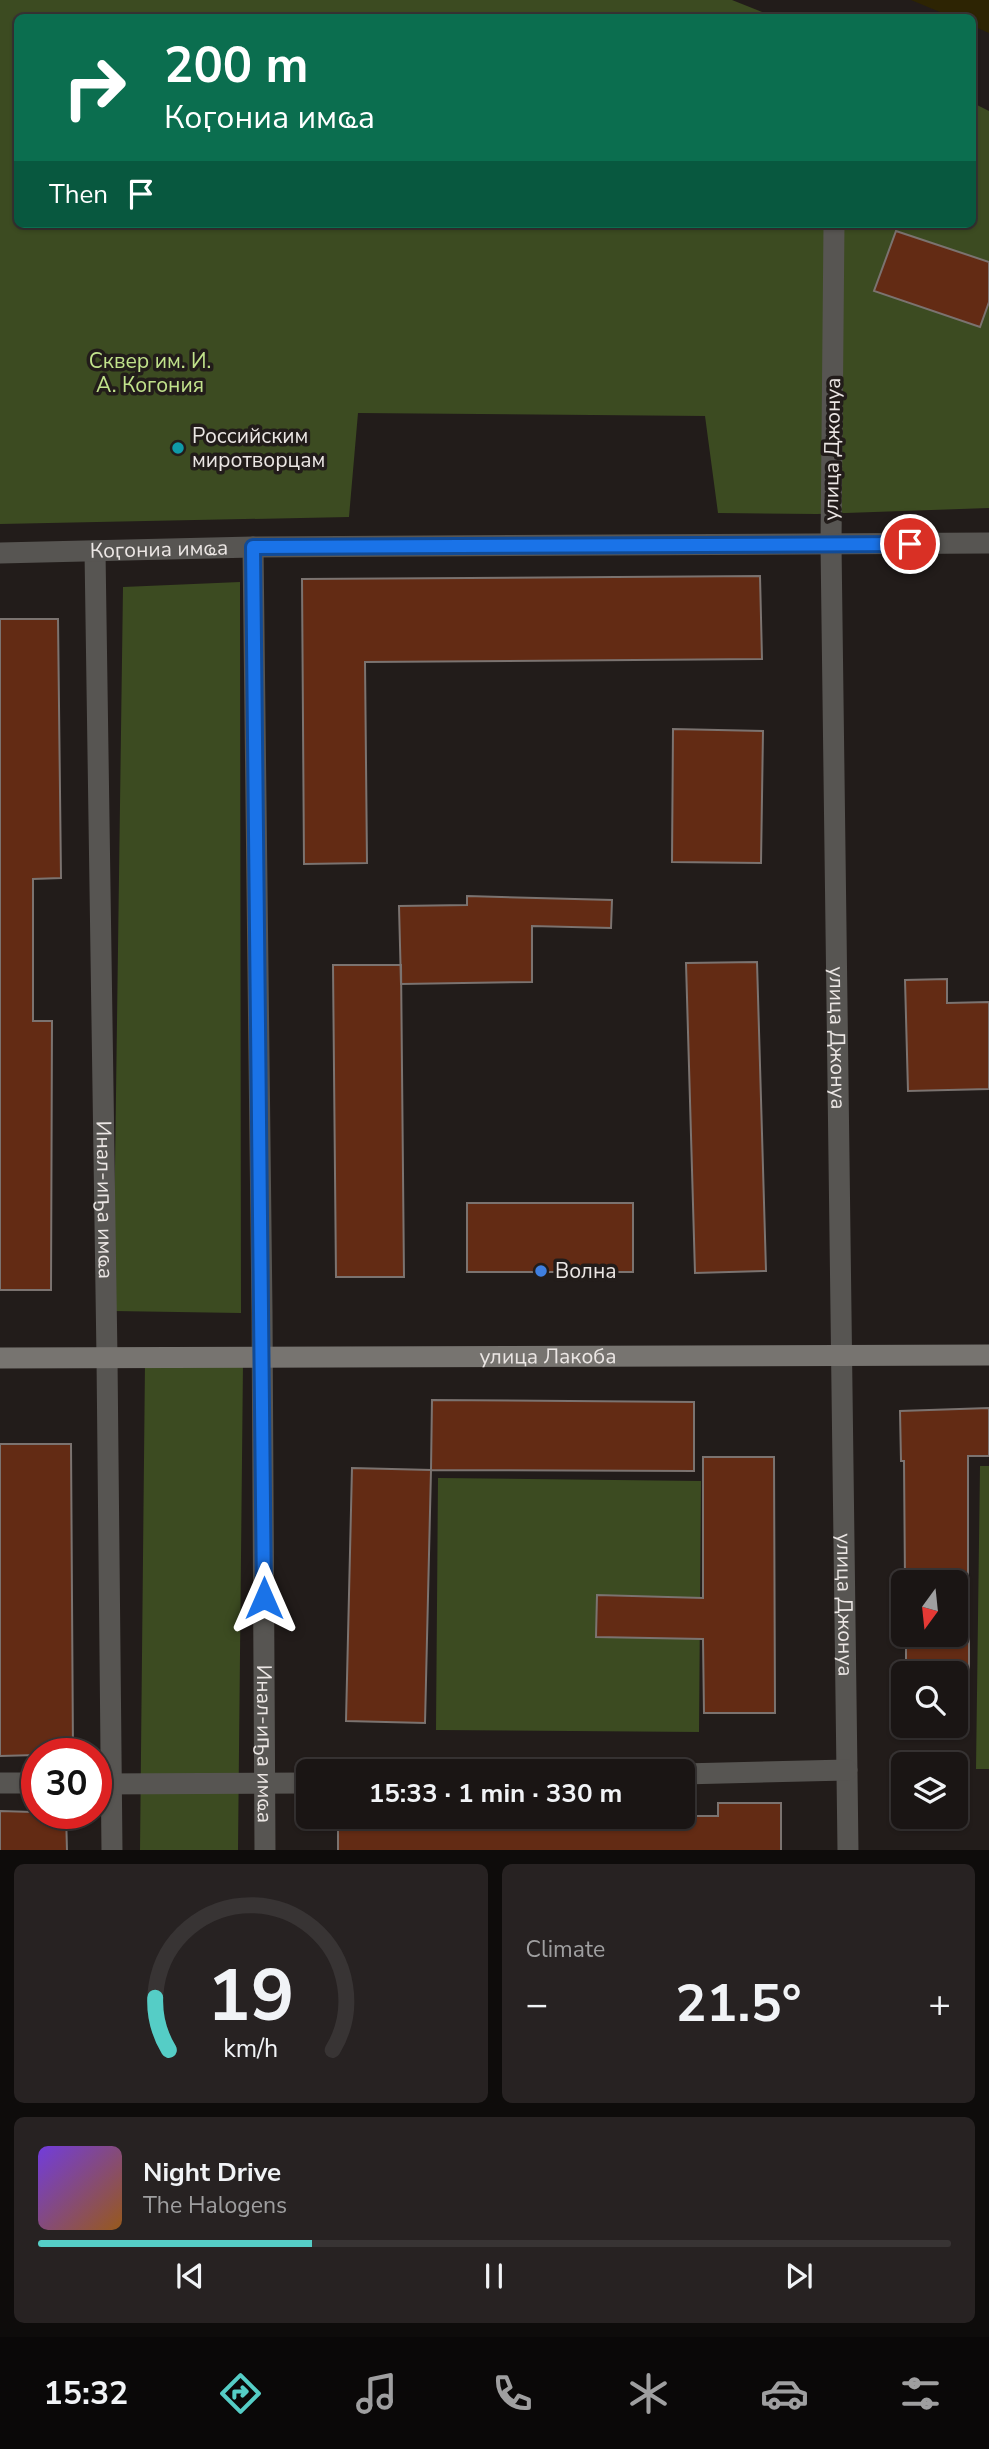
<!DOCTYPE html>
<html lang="en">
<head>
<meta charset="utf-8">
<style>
	body { margin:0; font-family:"Nunito Sans",sans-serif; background:#272222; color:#f1f3f6; height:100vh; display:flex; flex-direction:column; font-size:26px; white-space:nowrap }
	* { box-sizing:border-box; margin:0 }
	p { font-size:23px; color:#9f9fa0 }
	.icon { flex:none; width:38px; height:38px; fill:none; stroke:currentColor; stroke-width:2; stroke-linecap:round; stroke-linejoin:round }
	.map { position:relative; height:1850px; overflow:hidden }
	.panel { display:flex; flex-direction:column; gap:14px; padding:14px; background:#0e0c0b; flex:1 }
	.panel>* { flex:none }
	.guide { position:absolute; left:14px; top:14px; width:962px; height:214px; border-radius:10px; box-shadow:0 2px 5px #0004,0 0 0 2px #383434; background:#0b6e4f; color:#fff; overflow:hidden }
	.needle { width:46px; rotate:195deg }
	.controls { position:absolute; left:891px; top:1570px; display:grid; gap:14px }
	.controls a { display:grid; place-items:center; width:77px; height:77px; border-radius:10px; background:#1a1514; box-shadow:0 2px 5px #0004,0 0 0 2px #383434; font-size:35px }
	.speed { position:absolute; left:21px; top:1738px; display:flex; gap:14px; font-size:35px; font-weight:700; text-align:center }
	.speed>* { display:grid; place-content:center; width:91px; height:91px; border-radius:50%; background:#1a1514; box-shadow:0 2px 5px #0004,0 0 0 2px #383434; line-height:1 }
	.speed .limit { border:10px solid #d22; background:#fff; color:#111 }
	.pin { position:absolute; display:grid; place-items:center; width:60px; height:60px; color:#fff; margin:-30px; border:4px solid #fff; border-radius:50%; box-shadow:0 2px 7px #0007 }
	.me { position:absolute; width:77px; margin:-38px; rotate:0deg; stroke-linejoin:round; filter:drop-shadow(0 0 5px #0008) }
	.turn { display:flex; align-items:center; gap:24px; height:147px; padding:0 35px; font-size:32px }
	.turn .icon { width:91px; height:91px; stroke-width:2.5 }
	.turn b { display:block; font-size:49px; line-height:60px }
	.then { display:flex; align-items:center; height:66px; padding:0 35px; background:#0003; gap:14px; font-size:26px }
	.big { font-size:52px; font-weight:700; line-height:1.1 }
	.panel .card { flex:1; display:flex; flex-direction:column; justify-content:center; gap:10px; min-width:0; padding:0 24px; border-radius:10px; background:#272222 }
	.panel .dial { align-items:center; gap:0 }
	.dial svg { height:182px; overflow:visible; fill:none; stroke:#383434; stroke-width:7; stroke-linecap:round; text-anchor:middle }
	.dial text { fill:#f1f3f6; stroke:none }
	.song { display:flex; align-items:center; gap:21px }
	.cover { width:84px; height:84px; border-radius:10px; background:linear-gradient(135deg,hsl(260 70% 55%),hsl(30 70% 35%)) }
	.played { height:7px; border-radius:4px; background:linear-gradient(90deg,#55cdc6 30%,#383434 30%) }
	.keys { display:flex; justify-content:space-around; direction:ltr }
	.heat { display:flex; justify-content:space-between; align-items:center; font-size:38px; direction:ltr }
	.panel .tiles { flex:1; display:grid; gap:14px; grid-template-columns:1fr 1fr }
	.card:last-child { grid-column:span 2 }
	.trip { position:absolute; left:296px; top:1759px; width:399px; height:70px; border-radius:10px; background:#1a1514; box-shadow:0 2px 5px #0004,0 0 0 2px #383434; font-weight:700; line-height:70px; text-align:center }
	.dock { display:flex; height:112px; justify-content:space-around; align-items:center; background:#0a0808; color:#9f9fa0 }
	.dock .icon { width:49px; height:49px }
	.dock .selected { color:#55cdc6 }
	.dock b { font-size:32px; color:#f1f3f6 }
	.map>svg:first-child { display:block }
</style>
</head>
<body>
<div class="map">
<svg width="989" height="1851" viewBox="0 0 989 1851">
	<rect width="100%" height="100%" fill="#221c1a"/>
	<path fill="#3c4b21" d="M 0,0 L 732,0 L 775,17 L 18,18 L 18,224 L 973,224 L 973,103 L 989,111 L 989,508 L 817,514 L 718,513 L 705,416 L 358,413 L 349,517 L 0,524 Z
		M 240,582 L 241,1313 L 113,1311 L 123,587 Z
		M 145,1362 L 243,1363 L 238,1850 L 140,1851 Z
		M 980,1466 L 989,1466 L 989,1769 L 976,1769 Z
		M 438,1478 L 701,1481 L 699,1732 L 436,1730 Z"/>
	<path fill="#2d2403" d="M 911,0 L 989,0 L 989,33 L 973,26 L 973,18 L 952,17 Z"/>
	<path fill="#632b14" stroke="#7b7370" stroke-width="2" d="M 896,231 L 989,262 L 989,302 L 980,327 L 874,291 Z
		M 760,576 L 762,659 L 365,662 L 367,863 L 304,864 L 302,579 Z
		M 0,619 L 58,619 L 61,878 L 33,879 L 33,1021 L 52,1021 L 51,1290 L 0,1290 Z
		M 673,729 L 763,731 L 761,863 L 672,862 Z
		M 467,896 L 612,900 L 611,928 L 532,926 L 532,982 L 401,984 L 399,906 L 467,905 Z
		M 757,962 L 766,1271 L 695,1273 L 686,963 Z
		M 333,965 L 401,965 L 404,1277 L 336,1277 Z
		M 947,979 L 947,1003 L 989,1002 L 989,1089 L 908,1091 L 905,980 Z
		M 467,1203 L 633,1203 L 633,1272 L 467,1272 Z
		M 432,1400 L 694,1402 L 694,1471 L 431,1470 Z
		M 989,1408 L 989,1456 L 968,1456 L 968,1582 L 905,1582 L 904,1461 L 901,1461 L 900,1411 Z
		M 0,1444 L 71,1444 L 73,1754 L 0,1756 Z
		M 703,1457 L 774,1457 L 775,1713 L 704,1713 L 703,1639 L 596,1637 L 597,1595 L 703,1598 Z
		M 352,1468 L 431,1470 L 425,1723 L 346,1721 Z
		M 906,1634 L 969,1634 L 969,1673 L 906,1673 Z
		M 718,1803 L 781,1803 L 781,1851 L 338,1851 L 338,1816 L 718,1816 Z
		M 0,1811 L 66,1813 L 67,1851 L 0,1851 Z"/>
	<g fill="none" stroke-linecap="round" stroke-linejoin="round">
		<g stroke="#575552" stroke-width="21">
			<path id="s1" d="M 834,224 L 831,544 L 848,1851"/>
			<path id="s2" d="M 253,547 L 262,1312 L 265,1851"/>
			<path id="s3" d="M 95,551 L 107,1358 L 112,1851"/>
			<path id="s4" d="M 0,553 L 253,547 L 989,543"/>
			<path d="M 682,1774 L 847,1770"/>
			<path d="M 0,1783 L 37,1783"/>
			<path d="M 96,1784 L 308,1783"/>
		</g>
		<path stroke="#777470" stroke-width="21" id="s5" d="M 0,1358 L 989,1355"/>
	</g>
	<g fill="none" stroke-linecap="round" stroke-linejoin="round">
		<defs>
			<path id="route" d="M 264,1598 L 253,547 L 910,544"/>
		</defs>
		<use href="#route" stroke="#114b97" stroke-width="18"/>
		<use href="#route" stroke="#1a73e8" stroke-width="12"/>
	</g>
	<circle fill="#0f9aa8" stroke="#221c1a" stroke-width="2.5" cx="178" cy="448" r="7"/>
	<circle fill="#3f7fe0" stroke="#221c1a" stroke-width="2.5" cx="541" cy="1271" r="7"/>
	<g text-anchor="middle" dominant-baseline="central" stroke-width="7" stroke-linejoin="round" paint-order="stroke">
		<g font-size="21" fill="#c1e28b" stroke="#221c1a">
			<text x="150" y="361">Сквер им. И.<tspan x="150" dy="24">А. Когония</tspan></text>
		</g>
		<g font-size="21" fill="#ebe6e4" stroke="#221c1a" text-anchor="start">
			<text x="192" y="436">Российским<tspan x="192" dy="24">миротворцам</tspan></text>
			<text x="555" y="1271">Волна</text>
		</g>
		<g font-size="21" fill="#ebe6e4" stroke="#221c1a">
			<text transform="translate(832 449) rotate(-89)">улица Джонуа</text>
			<text stroke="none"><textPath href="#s4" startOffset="159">Коӷониа имҩа</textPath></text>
			<text stroke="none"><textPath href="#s1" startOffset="814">улица Джонуа</textPath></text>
			<text stroke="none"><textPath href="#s3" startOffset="649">Инал-иҧа имҩа</textPath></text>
			<text stroke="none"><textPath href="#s5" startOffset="548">улица Лакоба</textPath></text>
			<text stroke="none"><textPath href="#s1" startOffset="1381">улица Джонуа</textPath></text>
			<text stroke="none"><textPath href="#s2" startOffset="1197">Инал-иҧа имҩа</textPath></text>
		</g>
	</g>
</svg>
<div class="controls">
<a><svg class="needle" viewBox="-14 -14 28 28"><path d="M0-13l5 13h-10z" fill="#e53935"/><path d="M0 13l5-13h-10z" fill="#9f9fa0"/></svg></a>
<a><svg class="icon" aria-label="search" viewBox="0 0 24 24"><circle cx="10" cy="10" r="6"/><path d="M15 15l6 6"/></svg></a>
<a><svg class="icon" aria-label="layers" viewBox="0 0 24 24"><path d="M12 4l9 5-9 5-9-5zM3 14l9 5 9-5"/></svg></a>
</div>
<div class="speed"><div class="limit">30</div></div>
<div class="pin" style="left:910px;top:544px;background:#d93025"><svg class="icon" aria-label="arrive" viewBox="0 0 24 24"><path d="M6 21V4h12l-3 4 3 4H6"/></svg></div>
<svg class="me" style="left:264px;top:1598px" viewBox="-20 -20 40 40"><path d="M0-17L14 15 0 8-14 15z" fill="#1a73e8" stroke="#fff" stroke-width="4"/></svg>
<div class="trip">15:33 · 1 min · 330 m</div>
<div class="guide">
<div class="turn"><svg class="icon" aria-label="right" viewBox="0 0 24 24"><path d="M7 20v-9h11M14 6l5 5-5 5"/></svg><div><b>200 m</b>Коӷониа имҩа</div></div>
<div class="then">Then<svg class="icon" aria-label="arrive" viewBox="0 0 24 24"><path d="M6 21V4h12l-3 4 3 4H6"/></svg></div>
</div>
</div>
<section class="panel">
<div class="tiles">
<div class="card dial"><svg viewBox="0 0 100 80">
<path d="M14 69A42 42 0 1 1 86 69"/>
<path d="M14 69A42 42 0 0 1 8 46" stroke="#55cdc6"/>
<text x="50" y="56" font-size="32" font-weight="700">19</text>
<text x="50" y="72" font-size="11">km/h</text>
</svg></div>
<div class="card"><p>Climate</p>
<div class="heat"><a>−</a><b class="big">21.5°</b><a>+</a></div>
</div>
<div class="card">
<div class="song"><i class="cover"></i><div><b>Night Drive</b><p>The Halogens</p></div></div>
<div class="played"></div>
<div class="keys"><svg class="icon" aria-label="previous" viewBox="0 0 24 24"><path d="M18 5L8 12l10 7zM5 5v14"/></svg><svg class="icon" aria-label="pause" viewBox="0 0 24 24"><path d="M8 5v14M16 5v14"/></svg><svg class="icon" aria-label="next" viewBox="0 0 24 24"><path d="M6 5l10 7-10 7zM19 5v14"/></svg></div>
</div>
</div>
</section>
<nav class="dock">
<b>15:32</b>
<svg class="icon selected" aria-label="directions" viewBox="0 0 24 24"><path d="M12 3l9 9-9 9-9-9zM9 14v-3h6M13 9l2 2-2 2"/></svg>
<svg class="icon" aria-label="music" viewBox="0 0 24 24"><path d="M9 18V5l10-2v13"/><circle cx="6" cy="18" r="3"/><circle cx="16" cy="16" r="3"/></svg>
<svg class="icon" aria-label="phone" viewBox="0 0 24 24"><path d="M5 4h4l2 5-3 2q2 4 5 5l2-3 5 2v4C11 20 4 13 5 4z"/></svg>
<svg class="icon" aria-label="climate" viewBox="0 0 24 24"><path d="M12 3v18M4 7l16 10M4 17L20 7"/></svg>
<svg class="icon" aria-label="car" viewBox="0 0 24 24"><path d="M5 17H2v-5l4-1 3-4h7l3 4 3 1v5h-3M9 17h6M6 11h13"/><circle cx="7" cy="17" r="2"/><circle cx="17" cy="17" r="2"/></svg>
<svg class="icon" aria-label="filters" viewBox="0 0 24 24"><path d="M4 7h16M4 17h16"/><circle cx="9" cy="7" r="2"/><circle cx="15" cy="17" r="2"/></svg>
</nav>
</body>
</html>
